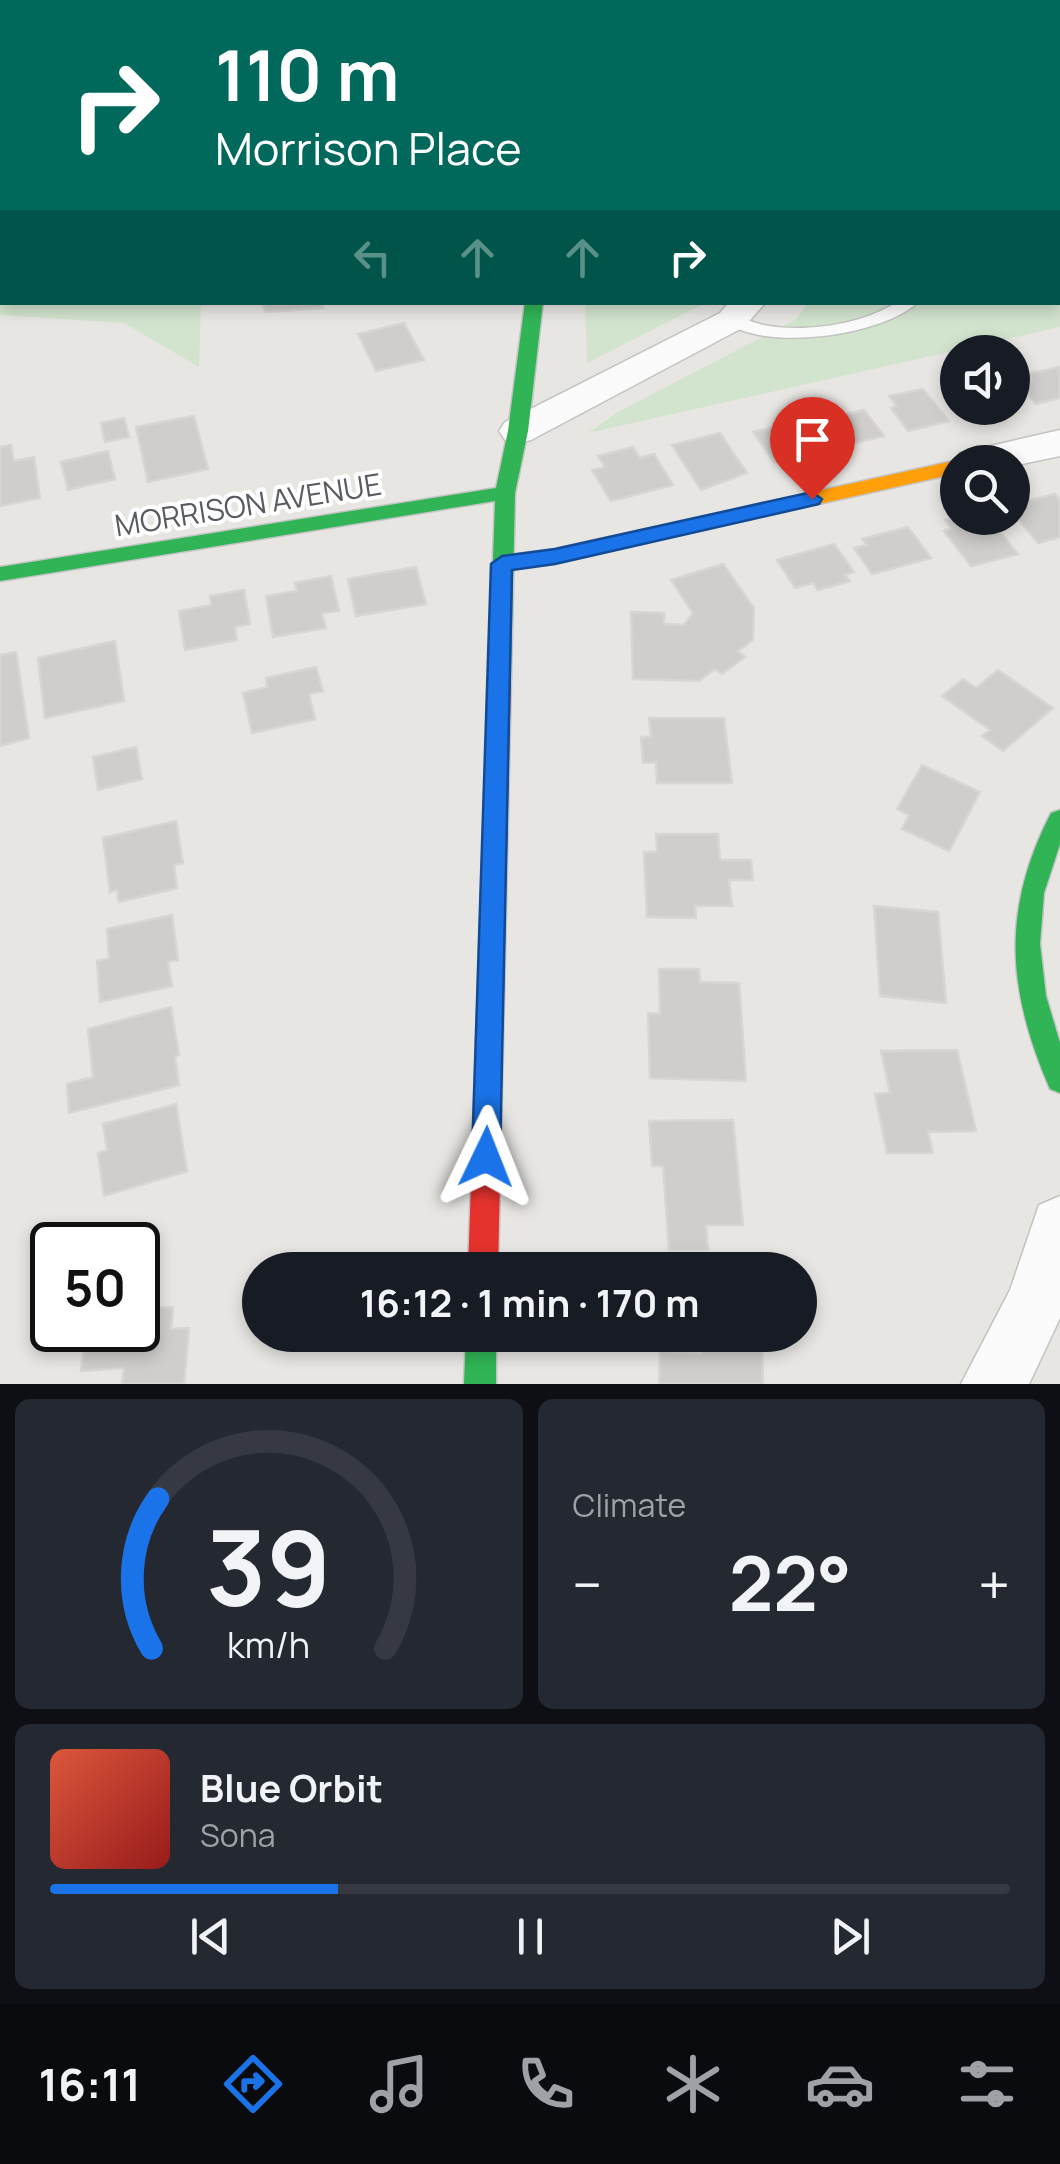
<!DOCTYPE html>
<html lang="en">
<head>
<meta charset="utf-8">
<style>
	body { margin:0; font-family:Manrope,sans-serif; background:#242831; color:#f1f3f6; height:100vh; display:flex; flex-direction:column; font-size:38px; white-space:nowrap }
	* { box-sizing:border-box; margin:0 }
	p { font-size:32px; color:#9ea1a6 }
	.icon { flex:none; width:55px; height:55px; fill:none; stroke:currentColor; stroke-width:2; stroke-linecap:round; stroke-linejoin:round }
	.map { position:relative; height:1384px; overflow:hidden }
	.drawer { display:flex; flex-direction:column; gap:15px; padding:15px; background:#0d0f14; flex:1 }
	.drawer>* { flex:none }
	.hud { position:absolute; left:0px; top:0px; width:1060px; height:305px; box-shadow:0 5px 15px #0003; background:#00695c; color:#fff; overflow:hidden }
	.controls { position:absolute; left:940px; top:335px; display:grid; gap:20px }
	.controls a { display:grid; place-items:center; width:90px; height:90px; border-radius:50%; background:#171b24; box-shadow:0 5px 15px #0003; font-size:50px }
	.speed { position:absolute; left:30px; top:1222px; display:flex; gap:20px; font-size:50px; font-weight:700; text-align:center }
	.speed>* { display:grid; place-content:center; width:130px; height:130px; border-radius:50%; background:#171b24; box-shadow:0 5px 15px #0003; line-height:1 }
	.speed .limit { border:5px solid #111; border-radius:15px; background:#fff; color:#111 }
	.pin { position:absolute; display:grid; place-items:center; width:85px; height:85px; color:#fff; margin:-102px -42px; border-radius:50% 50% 50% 0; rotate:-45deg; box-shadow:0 0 10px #0007 }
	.pin .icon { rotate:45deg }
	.me { position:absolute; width:110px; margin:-55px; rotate:2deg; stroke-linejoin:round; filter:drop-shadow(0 0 8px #0008) }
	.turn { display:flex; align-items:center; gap:35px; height:210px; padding:0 50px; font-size:45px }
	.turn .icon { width:130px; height:130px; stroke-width:2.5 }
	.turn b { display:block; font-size:70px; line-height:85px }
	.lanes { display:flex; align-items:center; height:95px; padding:0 50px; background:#0003; justify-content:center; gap:50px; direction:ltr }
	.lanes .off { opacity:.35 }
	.big { font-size:75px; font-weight:700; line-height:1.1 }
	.drawer .card { flex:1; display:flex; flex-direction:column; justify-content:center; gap:15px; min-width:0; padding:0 35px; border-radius:15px; background:#242831 }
	.drawer .dial { align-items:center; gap:0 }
	.dial svg { height:260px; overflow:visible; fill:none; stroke:#363941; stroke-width:7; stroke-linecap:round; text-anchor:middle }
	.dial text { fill:#f1f3f6; stroke:none }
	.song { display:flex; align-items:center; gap:30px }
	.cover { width:120px; height:120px; border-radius:15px; background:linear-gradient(135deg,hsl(10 70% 55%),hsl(0 70% 35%)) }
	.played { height:10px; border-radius:5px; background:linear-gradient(90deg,#1a73e8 30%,#363941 30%) }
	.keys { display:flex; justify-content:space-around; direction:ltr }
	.heat { display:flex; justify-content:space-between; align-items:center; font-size:55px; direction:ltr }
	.drawer .tiles { flex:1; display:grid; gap:15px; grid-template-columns:1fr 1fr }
	.card:last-child { grid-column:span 2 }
	.trip { position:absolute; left:242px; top:1252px; width:575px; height:100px; border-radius:50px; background:#171b24; box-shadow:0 5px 15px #0003; font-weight:700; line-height:100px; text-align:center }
	.tab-bar { display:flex; height:160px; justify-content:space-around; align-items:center; background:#090b0e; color:#9ea1a6 }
	.tab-bar .icon { width:70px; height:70px }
	.tab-bar .active { color:#1a73e8 }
	.tab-bar b { font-size:45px; color:#f1f3f6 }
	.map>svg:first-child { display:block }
</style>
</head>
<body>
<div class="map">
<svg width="1060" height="1384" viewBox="0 0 1060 1384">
	<rect width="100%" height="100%" fill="#e8e6e3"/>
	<path fill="#d2e3ce" d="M 0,106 L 2,302 L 201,303 L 199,367 L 124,323 L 0,315 Z
		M 1058,124 L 1060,327 L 588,433 L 618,412 L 795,320 L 808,303 L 1058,302 Z
		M 585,302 L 705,302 L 705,303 L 587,363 Z"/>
	<path fill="#d0cecc" stroke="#d8d5d2" stroke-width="2.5" d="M 261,302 L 321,302 L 323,308 L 266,312 Z
		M 404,323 L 424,360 L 376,371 L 358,334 Z
		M 1060,367 L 1060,398 L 1036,404 L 1018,383 L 1032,380 L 1027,374 Z
		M 923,389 L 949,421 L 908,431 L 891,408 L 897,406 L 889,396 Z
		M 1012,397 L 1020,406 L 994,412 L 999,418 L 974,423 L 961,408 L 1012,408 Z
		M 864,410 L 884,436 L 824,450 L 809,430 L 823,426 L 820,421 Z
		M 194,416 L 208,469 L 148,482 L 136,427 Z
		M 124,418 L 129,437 L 105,442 L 101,423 Z
		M 793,423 L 815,452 L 774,462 L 753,432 Z
		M 720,433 L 747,473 L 701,490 L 672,445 Z
		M 11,445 L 14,461 L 34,457 L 40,498 L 0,506 L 0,447 Z
		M 633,447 L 640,458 L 654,454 L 673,485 L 611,501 L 592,470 L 605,467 L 598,456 Z
		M 108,451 L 115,479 L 68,490 L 61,462 Z
		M 1055,494 L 1060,500 L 1060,537 L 1038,543 L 1012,512 L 1012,505 Z
		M 958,517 L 989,518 L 1018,554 L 971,566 L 944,531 L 952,529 L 945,520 Z
		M 908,527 L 931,558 L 872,574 L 854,548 L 867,545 L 862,539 Z
		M 834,544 L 854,572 L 845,575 L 850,581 L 818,590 L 813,583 L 795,588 L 777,560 Z
		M 723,564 L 754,608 L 753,640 L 738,651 L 745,657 L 722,674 L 715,669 L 699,681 L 633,679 L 631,612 L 664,613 L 664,624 L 684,625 L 693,613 L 671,580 Z
		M 416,567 L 426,604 L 356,616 L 348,579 Z
		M 331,576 L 339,611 L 322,613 L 326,628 L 273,637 L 266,596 L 297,591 L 295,583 Z
		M 244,590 L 250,624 L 235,627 L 237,640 L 185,650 L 179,611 L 211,605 L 210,596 Z
		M 115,641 L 124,701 L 45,718 L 38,658 Z
		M 16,652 L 29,738 L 0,746 L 0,655 Z
		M 316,667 L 323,691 L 309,694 L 315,719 L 252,733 L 243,693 L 267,687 L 266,678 Z
		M 998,670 L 1053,708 L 1003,751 L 982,736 L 990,730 L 942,696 L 963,679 L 976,688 Z
		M 649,718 L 724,718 L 732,783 L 657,783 L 656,762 L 643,763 L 641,737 L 651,737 Z
		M 136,747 L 142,779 L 98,790 L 93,757 Z
		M 922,765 L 980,792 L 949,851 L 902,829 L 909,815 L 897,809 Z
		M 176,821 L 183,863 L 174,865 L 177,888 L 119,902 L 117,890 L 110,892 L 103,838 Z
		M 656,834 L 718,834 L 720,860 L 751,860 L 753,880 L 729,880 L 732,906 L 695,906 L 696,918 L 647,917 L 644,852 L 657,852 Z
		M 874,906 L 938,912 L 946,1003 L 880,996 Z
		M 172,915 L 178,960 L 168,962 L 172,986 L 100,1002 L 97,961 L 109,958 L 107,929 Z
		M 659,969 L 699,969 L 700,982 L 739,983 L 746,1081 L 650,1078 L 648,1013 L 660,1014 Z
		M 171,1007 L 179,1055 L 175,1056 L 179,1085 L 69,1113 L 67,1084 L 93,1077 L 88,1029 Z
		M 957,1050 L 976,1131 L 928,1132 L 933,1153 L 887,1153 L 875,1094 L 890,1093 L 881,1051 Z
		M 176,1104 L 187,1171 L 104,1196 L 98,1153 L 107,1150 L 103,1124 Z
		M 733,1120 L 743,1225 L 706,1225 L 708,1250 L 669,1250 L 663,1166 L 652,1166 L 649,1121 Z
		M 173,1307 L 171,1329 L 189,1328 L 184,1384 L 122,1384 L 124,1368 L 81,1371 L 86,1330 L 138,1330 L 138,1309 Z
		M 702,1335 L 762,1335 L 763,1384 L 659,1384 L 660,1351 L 702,1354 Z"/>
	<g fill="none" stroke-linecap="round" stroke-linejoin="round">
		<defs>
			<path id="lane" d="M 1060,5 L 1060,14 L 1058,14 L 1058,6 Z
				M 897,302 L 918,302 C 883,336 762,353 723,320 L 732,315 C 742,318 752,322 763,325 C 804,333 862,325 897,302 Z"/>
			<path id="street" d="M 349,0 L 375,0 L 376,2 L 350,2 Z
				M 388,0 L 414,0 L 414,2 L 388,2 Z
				M 819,0 L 846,0 L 847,2 L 820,2 Z
				M 729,302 L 766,302 L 744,327 L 531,440 L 518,443 L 505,440 L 499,431 L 505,422 L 720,313 Z
				M 1060,430 L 1060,456 L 1012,466 L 1012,462 L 958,462 L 958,467 L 955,462 L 960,453 Z
				M 1060,1196 L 1060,1318 L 1029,1384 L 961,1384 L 1010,1290 L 1039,1205 Z"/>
			<path id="fast" d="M 525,302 L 543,302 L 528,431 L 515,493 L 511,675 L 508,681 L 500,683 L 489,675 L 495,501 L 0,581 L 0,567 L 496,488 L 508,431 Z
				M 1060,810 L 1060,844 L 1044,893 L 1040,944 L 1046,996 L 1060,1043 L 1060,1093 L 1050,1089 C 1007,990 1001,910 1051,813 Z
				M 466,1335 L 496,1335 L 496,1384 L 464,1384 Z"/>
			<path id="slow" d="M 958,460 L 966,462 L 958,462 L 958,473 L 555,563 L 502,570 L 492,563 L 502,556 L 555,549 Z"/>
			<path id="jam" d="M 500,667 L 511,675 L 498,1270 L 468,1270 L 489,675 Z"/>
		</defs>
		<use href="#lane" stroke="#c3c3c2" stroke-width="3"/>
		<use href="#street" stroke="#c3c3c2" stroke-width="3"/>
		<use href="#fast" stroke="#c4c4c5" stroke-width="3"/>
		<use href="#slow" stroke="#c4c4c5" stroke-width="3"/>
		<use href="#jam" stroke="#c4c4c5" stroke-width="3"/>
		<use href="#lane" fill="#fcfbfb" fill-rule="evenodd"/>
		<use href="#street" fill="#fcfbfb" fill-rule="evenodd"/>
		<use href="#fast" fill="#30b455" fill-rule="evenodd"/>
		<use href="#slow" fill="#ff9f0a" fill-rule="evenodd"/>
		<use href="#jam" fill="#e5322d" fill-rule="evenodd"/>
	</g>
	<path fill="#1a73e8" stroke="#114b97" stroke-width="2.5" d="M 812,492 L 822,499 L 819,504 L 555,564 L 512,570 L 500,1157 L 496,1167 L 486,1171 L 476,1167 L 472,1157 L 491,564 L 502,556 L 555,549 Z"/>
	<g text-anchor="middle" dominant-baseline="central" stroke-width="8" stroke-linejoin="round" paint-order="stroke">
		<g font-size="30" fill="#585c60" stroke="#fff">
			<text transform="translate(248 504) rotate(-9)">MORRISON AVENUE</text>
		</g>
	</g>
</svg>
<div class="controls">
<a><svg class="icon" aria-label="sound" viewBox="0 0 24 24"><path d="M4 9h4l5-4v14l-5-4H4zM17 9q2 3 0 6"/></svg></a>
<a><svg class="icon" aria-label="search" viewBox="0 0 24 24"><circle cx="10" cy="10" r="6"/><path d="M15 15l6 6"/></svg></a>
</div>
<div class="speed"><div class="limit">50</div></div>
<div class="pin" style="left:812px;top:499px;background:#d93025"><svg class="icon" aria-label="arrive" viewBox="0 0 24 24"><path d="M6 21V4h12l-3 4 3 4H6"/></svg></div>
<svg class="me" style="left:486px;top:1157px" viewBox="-20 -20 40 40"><path d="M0-17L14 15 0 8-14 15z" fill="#1a73e8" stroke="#fff" stroke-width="4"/></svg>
<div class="trip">16:12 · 1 min · 170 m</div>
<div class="hud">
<div class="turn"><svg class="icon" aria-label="right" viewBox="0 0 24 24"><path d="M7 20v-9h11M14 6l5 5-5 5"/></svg><div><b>110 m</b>Morrison Place</div></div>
<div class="lanes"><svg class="icon off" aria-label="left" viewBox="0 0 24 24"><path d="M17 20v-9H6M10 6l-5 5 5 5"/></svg><svg class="icon off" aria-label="ahead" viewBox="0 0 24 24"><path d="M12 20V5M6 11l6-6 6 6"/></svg><svg class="icon off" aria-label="ahead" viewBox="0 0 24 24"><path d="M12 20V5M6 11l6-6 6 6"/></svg><svg class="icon" aria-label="right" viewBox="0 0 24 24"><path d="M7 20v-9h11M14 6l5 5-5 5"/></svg></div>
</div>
</div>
<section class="drawer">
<div class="tiles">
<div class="card dial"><svg viewBox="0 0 100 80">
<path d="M14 69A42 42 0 1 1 86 69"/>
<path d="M14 69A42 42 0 0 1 16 23" stroke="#1a73e8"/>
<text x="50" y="56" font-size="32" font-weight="700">39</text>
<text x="50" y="72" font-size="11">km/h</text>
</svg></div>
<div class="card"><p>Climate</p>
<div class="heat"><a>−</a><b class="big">22°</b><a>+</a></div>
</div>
<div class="card">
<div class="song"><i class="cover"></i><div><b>Blue Orbit</b><p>Sona</p></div></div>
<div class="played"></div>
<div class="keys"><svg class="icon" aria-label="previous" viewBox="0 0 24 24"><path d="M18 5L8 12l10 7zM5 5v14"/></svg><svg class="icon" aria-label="pause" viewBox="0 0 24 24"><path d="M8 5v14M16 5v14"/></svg><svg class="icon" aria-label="next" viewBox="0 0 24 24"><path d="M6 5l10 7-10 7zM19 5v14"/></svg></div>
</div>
</div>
</section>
<nav class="tab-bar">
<b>16:11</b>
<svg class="icon active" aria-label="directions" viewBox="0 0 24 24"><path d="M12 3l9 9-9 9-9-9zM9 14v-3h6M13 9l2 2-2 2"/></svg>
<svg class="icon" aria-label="music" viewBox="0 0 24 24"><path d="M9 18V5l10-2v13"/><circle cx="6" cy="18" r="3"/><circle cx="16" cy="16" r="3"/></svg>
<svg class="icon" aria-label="phone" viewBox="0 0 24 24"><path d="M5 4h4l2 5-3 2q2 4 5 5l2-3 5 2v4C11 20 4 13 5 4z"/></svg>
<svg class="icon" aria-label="climate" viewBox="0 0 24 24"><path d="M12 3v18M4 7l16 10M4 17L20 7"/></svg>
<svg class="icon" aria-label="car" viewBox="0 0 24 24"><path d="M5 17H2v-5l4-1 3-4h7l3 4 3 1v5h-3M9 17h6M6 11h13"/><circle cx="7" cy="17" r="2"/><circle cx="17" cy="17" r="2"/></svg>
<svg class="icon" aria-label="filters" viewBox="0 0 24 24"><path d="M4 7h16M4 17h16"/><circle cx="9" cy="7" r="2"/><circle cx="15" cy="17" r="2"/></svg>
</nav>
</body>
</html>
